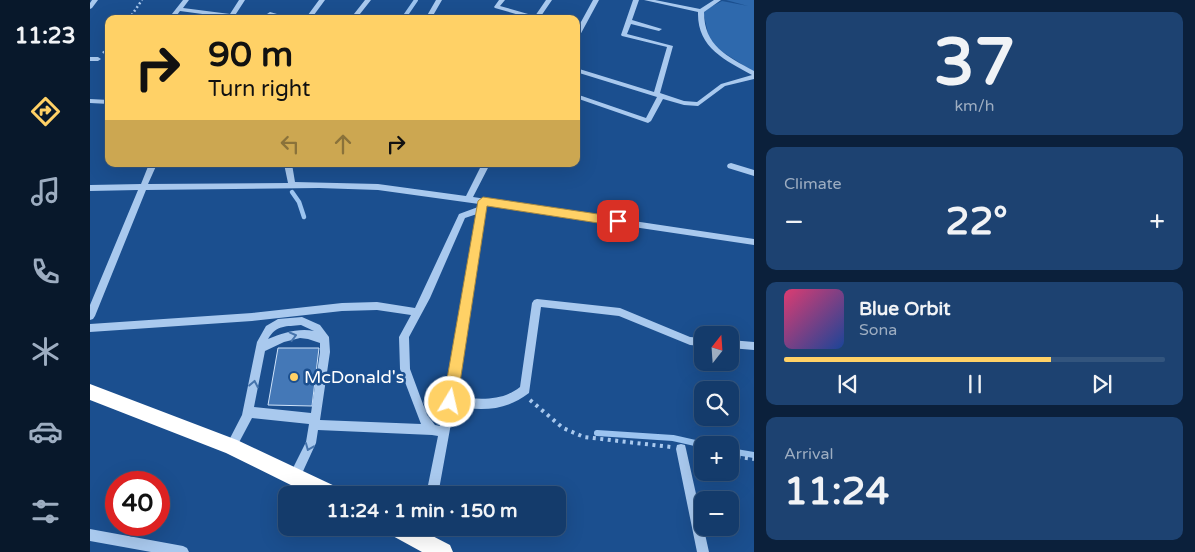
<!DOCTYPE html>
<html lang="en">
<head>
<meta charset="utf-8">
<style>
	body { margin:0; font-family:"Varela Round",sans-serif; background:#1d4271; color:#f1f3f6; height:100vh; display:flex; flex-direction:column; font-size:19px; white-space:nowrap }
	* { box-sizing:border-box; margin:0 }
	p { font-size:16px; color:#9dadc1 }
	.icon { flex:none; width:28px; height:28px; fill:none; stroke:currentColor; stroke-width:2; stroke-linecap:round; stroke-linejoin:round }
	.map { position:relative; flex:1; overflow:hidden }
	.side { display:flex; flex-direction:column; gap:12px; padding:12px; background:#0b203b; width:441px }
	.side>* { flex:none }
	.banner { position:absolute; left:15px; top:15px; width:475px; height:152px; border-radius:10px; box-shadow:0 5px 20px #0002,0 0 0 1px #33557e; background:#ffd166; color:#111; overflow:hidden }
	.needle { width:32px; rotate:17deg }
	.controls { position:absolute; left:604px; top:326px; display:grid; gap:10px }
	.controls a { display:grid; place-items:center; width:45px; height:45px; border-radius:10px; background:#143b6b; box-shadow:0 5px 20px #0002,0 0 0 1px #33557e; font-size:25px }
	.speed { position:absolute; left:15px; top:471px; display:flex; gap:10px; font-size:25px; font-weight:700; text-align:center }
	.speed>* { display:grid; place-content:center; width:65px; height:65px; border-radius:50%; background:#143b6b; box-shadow:0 5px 20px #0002,0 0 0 1px #33557e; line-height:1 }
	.speed .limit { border:8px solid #d22; background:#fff; color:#111 }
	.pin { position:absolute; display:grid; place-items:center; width:42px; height:42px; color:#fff; margin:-21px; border-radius:10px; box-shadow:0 2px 8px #0006 }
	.me { position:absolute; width:55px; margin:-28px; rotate:9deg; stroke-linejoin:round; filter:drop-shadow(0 0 4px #0008) }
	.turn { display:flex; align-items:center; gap:18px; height:105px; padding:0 20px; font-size:22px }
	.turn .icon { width:65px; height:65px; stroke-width:2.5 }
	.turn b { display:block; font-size:35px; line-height:42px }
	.lanes { display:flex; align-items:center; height:48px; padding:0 20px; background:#0003; justify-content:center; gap:25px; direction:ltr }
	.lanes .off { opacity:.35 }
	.big { font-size:38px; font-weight:700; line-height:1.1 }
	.side .card { flex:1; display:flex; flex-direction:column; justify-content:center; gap:8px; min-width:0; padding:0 18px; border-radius:10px; background:#1d4271 }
	.side .dial { align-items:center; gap:0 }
	.dial b { font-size:65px; line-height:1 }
	.song { display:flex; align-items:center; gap:15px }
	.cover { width:60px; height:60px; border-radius:8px; background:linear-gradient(135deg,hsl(340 70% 55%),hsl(220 70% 35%)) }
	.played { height:5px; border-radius:2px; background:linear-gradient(90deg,#ffd166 70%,#33557e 70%) }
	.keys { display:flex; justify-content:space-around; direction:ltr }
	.heat { display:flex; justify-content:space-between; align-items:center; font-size:28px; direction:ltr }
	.trip { position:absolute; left:188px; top:486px; width:288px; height:50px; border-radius:10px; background:#143b6b; box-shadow:0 5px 20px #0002,0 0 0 1px #33557e; font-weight:700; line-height:50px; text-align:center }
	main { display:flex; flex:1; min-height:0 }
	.dock { display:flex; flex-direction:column; width:90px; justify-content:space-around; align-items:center; background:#08182b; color:#9dadc1 }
	.dock .icon { width:35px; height:35px }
	.dock .active { color:#ffd166 }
	.dock b { font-size:22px; color:#f1f3f6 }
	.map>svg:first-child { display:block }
</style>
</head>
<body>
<main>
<nav class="dock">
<b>11:23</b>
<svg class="icon active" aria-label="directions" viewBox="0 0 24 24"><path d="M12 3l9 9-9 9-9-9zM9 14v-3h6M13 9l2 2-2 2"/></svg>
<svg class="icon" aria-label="music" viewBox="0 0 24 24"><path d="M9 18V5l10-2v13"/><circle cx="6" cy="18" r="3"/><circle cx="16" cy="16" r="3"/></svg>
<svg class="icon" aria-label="phone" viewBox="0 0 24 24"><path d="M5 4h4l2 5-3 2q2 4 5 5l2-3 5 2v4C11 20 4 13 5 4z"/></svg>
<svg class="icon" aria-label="climate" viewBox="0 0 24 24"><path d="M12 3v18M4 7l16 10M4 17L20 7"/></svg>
<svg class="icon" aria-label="car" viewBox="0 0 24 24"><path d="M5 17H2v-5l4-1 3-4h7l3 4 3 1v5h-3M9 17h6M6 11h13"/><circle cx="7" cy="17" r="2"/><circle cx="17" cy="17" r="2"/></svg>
<svg class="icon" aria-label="filters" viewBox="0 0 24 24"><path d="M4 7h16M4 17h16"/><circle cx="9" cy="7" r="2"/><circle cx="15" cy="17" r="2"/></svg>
</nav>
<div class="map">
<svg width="664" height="552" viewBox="0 0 664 552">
	<rect width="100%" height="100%" fill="#1b4f8f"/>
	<path fill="#2e69ad" d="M 636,0 L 664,0 L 664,72 L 628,49 L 619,38 L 613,11 L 632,1 L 658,6 Z"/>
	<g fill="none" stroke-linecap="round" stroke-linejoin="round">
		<path stroke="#9cc4f0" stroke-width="4" d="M 313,19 L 326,0"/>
		<path stroke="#9cc4f0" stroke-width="4.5" d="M 202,192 L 209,202 L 214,217"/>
		<path stroke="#9cc4f0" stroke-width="6" d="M 507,433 L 583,438 L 614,445
			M 640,451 L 664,455"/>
	</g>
	<path fill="#4478b7" stroke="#cfe3fa" d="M 188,348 L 229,348 L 222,406 L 178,405 Z"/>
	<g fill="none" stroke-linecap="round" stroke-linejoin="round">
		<path stroke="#a9c9ee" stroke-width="2.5" stroke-dasharray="2 2.5" stroke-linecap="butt" d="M 39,19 L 52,0
			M 13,53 L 19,46"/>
		<path stroke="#a9c9ee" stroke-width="4" stroke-dasharray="3 4.5" stroke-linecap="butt" d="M 440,400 L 473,428 L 494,437 L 581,447
			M 604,451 L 612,452
			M 640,456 L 664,459"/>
		<path fill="#a9c9ee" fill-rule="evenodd" d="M 2,0 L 8,0 L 2,8 L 0,9 L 0,3 Z
			M 93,0 L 99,0 L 93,8 L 140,14 L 149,0 L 155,0 L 144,17 L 142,18 L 90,11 L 84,19 L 78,19 Z
			M 229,0 L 235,0 L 221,19 L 215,19 Z
			M 275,0 L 281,0 L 266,19 L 260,19 Z
			M 346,0 L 352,0 L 341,19 L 335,19 Z
			M 409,0 L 415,0 L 410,6 L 445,16 L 456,0 L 462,0 L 449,19 L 443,19 L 405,8 L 404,7 Z
			M 503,0 L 509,0 L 489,37 L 486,39 L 486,31 Z
			M 543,0 L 549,0 L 542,20 L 572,29 L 569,31 L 541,24 L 537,34 L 583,46 L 570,93 L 594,101 L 607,102 L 631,84 L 662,75 C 635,60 607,48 608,12 L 554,0 L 565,0 L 610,9 L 624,0 L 631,0 L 614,12 C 614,46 637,56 664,71 L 664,79 L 635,86 L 608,106 L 594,105 L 573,99 L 561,121 L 558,123 L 486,98 L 486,94 L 556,118 L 567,97 L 486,72 L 486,68 L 564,92 L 577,47 L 532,36 L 531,35 Z
			M 180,12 L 201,18 L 202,19 L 191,19 L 178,15 L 177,14 Z
			M 0,57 L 8,57 L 11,59 L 8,61 L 0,61 Z
			M 0,99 L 19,100 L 19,104 L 0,103 Z
			M 641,163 L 664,170 L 664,176 L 638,168 L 637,166 L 638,164 Z
			M 59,164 L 67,164 L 58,184 L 198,183 L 194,164 L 202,164 L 205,182 L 288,184 L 376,196 L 392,164 L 400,164 L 383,197 L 664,239 L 664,245 L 396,205 L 366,397 C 389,399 411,402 430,387 L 442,303 L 444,300 L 447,299 L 530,308 L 600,337 L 612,338 L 612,346 L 600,345 L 529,316 L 451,307 L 439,393 C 414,412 393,410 364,407 L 348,495 L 336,495 L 348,436 L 342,435 L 228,430 L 226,443 L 209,480 L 205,482 L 201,480 L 199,476 L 216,442 L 219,424 L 162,418 L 145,450 L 141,451 L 137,450 L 136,446 L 152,415 L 167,342 L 176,326 L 188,319 L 212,317 L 230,325 L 239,337 L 240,352 L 230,420 L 331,424 L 310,369 L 309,337 L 321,315 L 287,310 L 252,311 L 162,321 L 0,332 L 0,324 L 162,313 L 252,303 L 287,302 L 325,308 L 369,214 L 388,207 L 389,204 L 288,190 L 229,188 L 56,190 L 5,316 L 3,319 L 0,320 L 0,305 L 48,190 L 0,191 L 0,185 L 51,184 ZM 387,214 L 355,402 L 350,426 L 345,425 L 337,415 L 320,369 L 319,337 L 340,298 L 375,218 ZM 211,325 L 224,331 C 208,328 193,333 178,339 C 187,324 196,327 211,325 ZM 210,338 L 218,339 L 230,343 L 230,352 L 221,413 L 164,407 L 175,351 L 194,342 Z
			M 640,340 L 664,342 L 664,350 L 640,348 Z
			M 591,444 L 595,445 L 596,449 L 619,552 L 607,552 L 586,449 L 587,445 Z
			M 0,529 L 93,546 L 97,548 L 99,552 L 61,552 L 0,541 Z"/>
		<path fill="#fff" fill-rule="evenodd" d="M 0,384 L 147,440 L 249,488 L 252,495 L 221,495 L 136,453 L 0,400 Z
			M 298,528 L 327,528 L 360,545 L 363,552 L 332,552 L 301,535 Z"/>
	</g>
	<defs><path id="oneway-chevron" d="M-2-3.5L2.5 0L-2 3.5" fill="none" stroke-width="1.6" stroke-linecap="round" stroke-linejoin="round" transform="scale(1.25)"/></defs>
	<g stroke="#4674ac">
		<use href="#oneway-chevron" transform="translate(203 336) rotate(-14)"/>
		<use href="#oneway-chevron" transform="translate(164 384) rotate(-79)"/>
		<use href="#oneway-chevron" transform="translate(219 447) rotate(112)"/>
	</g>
	<path fill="#ffd166" stroke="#a68842" d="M 393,197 L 528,217 L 534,221 L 528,226 L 397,206 L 367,402 L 365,407 L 360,409 L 355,407 L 353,402 L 388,201 Z"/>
	<circle fill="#ffd166" stroke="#1b4f8f" stroke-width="2" cx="204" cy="377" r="5"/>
	<g text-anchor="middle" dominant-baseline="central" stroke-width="5" stroke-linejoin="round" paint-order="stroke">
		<g font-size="18" fill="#fff" stroke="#1b4f8f" text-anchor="start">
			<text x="214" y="377">McDonald's</text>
		</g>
	</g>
</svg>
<div class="controls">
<a><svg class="needle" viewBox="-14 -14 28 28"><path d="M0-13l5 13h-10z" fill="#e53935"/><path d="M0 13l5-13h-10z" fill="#9dadc1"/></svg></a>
<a><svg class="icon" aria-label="search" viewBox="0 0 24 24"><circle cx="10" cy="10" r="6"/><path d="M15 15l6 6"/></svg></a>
<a>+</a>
<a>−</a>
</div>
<div class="speed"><div class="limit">40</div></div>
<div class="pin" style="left:528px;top:221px;background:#d93025"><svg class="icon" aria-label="arrive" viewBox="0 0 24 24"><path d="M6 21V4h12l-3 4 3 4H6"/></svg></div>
<svg class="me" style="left:360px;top:402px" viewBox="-20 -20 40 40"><circle r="17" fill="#ffd166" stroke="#fff" stroke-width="3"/><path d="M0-11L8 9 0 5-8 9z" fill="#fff"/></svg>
<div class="trip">11:24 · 1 min · 150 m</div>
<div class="banner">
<div class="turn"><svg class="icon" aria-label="right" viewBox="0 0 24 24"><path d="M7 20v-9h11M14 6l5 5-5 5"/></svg><div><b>90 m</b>Turn right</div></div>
<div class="lanes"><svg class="icon off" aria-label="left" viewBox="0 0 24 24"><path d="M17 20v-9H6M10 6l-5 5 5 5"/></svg><svg class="icon off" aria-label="ahead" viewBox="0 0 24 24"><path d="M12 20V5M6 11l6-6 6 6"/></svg><svg class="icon" aria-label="right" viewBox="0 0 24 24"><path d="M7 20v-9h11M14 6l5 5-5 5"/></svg></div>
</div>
</div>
<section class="side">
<div class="card dial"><b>37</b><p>km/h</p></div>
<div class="card"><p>Climate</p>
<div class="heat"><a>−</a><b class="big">22°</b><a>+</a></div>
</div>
<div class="card">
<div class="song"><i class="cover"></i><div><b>Blue Orbit</b><p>Sona</p></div></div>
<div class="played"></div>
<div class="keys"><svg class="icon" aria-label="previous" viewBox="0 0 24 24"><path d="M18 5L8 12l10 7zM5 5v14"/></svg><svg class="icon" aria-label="pause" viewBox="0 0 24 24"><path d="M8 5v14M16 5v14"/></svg><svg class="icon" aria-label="next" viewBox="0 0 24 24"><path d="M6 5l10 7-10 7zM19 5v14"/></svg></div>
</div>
<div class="card"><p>Arrival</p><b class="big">11:24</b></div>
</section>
</main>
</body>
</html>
